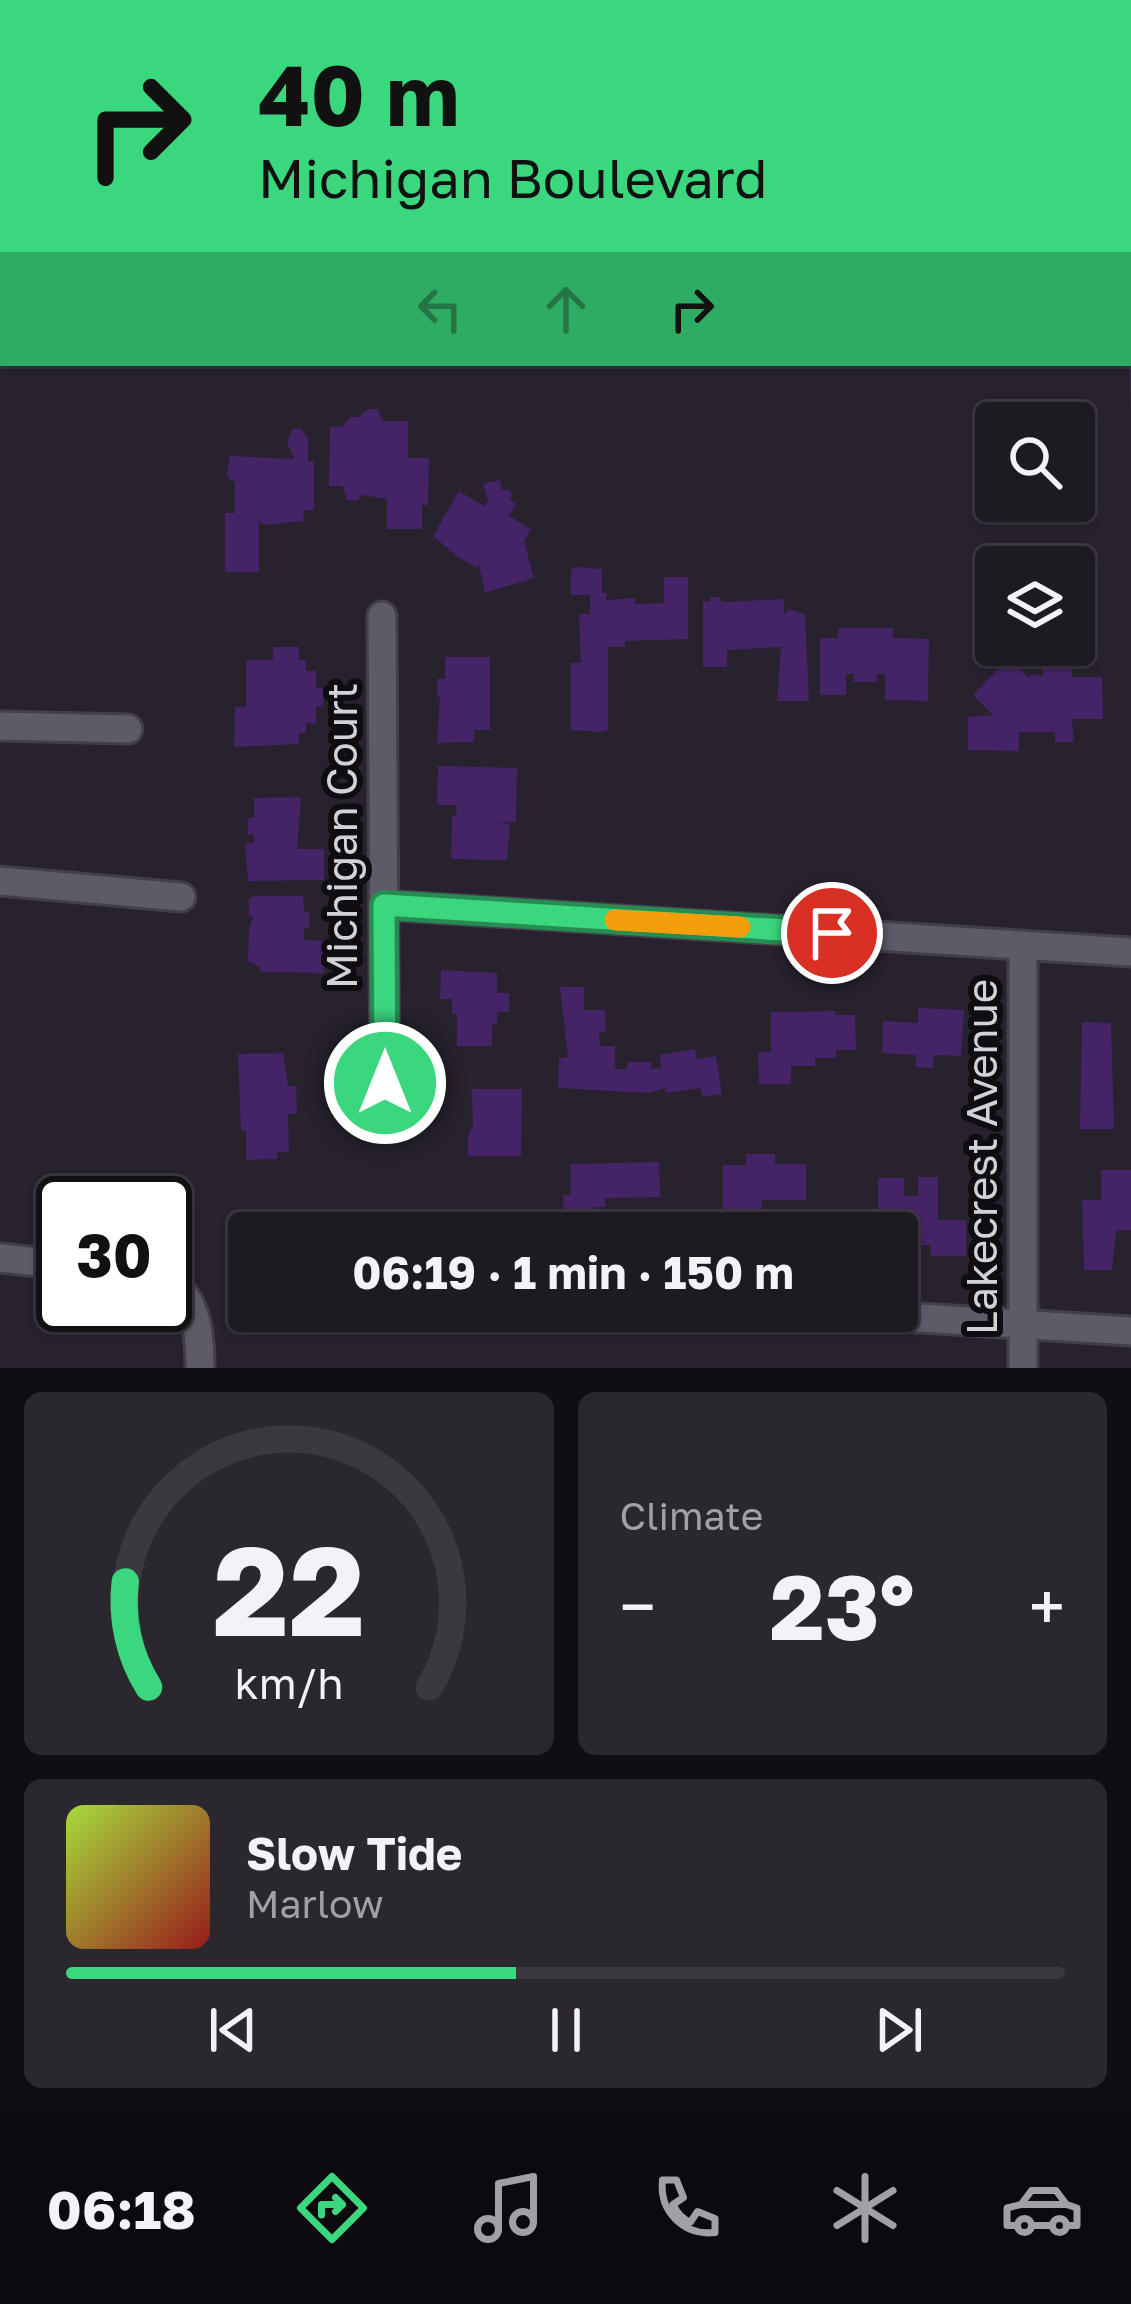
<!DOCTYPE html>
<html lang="en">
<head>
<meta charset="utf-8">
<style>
	body { margin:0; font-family:"Golos Text",sans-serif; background:#2a272f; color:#f1f3f6; height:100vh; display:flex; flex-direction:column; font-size:45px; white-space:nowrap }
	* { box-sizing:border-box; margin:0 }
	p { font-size:39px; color:#a0a1a5 }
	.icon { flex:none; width:66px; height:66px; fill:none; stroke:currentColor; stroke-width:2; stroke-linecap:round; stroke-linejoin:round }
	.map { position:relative; height:1368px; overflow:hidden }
	.side { display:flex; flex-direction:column; gap:24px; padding:24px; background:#100e13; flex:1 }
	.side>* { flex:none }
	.hud { position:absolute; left:0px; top:0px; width:1131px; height:366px; box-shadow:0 3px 9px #0004,0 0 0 3px #3b3840; background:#3bd77e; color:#111; overflow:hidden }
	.tools { position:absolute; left:975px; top:402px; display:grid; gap:24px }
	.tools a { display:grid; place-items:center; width:120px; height:120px; border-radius:12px; background:#1d1a22; box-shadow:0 3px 9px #0004,0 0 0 3px #3b3840; font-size:60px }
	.speed { position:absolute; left:36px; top:1176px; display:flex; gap:24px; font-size:60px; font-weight:700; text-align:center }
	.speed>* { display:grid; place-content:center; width:156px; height:156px; border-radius:50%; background:#1d1a22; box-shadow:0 3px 9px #0004,0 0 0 3px #3b3840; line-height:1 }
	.speed .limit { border:6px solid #111; border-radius:18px; background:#fff; color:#111 }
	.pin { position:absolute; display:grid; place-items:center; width:102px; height:102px; color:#fff; margin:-51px; border:6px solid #fff; border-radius:50%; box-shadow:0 3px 12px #0007 }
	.me { position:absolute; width:132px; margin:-66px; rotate:0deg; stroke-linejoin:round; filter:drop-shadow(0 0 9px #0008) }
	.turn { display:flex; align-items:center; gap:42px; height:252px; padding:0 60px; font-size:54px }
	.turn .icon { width:156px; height:156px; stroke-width:2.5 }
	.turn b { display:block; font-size:84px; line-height:102px }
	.lanes { display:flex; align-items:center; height:114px; padding:0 60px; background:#0003; justify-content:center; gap:60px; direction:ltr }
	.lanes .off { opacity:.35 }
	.big { font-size:90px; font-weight:700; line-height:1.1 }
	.side .card { flex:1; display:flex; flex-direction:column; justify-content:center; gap:18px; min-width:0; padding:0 42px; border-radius:18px; background:#2a272f }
	.side .dial { align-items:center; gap:0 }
	.dial svg { height:312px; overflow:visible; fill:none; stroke:#3b3840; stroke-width:7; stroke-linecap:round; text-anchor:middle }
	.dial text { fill:#f1f3f6; stroke:none }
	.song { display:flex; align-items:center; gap:36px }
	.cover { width:144px; height:144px; border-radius:18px; background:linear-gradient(135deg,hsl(80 70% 55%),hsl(0 70% 35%)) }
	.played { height:12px; border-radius:6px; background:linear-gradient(90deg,#3bd77e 45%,#3b3840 45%) }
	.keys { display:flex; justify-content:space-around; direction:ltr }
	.heat { display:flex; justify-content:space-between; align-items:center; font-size:66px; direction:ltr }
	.side .tiles { flex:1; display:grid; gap:24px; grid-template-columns:1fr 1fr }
	.card:last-child { grid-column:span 2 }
	.trip { position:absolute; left:228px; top:1212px; width:690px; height:120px; border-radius:12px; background:#1d1a22; box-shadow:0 3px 9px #0004,0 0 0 3px #3b3840; font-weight:700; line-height:120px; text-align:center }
	.dock { display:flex; height:192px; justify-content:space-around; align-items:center; background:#0c0a0e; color:#a0a1a5 }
	.dock .icon { width:84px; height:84px }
	.dock .active { color:#3bd77e }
	.dock b { font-size:54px; color:#f1f3f6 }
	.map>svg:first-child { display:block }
</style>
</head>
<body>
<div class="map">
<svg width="1131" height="1368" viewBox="0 0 1131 1368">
	<rect width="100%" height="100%" fill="#27222e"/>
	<path fill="#6e4e95" d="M 0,0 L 1131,0 L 1131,417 L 1128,3 L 3,3 L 3,47 Z"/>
	<path fill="#442367" d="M 368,409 L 378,409 L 383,421 L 408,421 L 408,458 L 429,458 L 428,505 L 422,505 L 422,529 L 387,529 L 387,499 L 362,495 L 357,500 L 347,500 L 343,486 L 329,486 L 330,427 L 342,427 L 350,417 L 359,417 Z
		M 292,429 L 301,429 L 308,438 L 308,461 L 314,462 L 314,510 L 303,510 L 304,521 L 264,525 L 259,520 L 259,572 L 225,572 L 225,513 L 235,513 L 235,481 L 230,481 L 227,473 L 230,456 L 294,459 L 287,442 Z
		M 500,480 L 502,490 L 508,489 L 513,495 L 509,499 L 516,504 L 509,516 L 531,529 L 524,541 L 534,578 L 485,593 L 479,565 L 477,568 L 458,557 L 433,536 L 459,491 L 484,506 L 488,500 L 483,484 Z
		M 578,567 L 602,569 L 602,593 L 607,593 L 606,600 L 635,598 L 635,604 L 664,603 L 664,577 L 688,577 L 688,639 L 625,641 L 625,647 L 608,647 L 608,730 L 602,732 L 571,730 L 571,663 L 581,663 L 579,614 L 590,614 L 590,595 L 571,595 L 571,569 Z
		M 711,597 L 720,597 L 722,602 L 784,599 L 784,615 L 789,609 L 805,614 L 809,701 L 777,701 L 781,647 L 727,650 L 727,667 L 703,667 L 703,601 L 709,602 Z
		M 838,628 L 893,628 L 893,638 L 929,639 L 928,701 L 885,700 L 885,674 L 877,674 L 877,682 L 854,682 L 854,674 L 846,674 L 846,695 L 820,695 L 820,638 L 838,638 Z
		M 273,647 L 299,647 L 299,660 L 306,660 L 306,671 L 316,671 L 316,688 L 323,688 L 323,707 L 316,706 L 316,724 L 306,723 L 306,733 L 299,733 L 299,744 L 234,747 L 235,707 L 246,707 L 246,660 L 273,660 Z
		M 445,657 L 490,657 L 490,730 L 474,730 L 474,742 L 437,743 L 440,697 L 437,697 L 437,679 L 445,679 Z
		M 1009,658 L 1029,678 L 1032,674 L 1043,676 L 1042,661 L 1072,661 L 1072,677 L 1102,677 L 1103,719 L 1072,719 L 1074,742 L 1055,742 L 1055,732 L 1019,732 L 1019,751 L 968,750 L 968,717 L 993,715 L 973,695 Z
		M 438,766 L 517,768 L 516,822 L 496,822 L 510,824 L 507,860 L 451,859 L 452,816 L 456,815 L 457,805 L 437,805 Z
		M 301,797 L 297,849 L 324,849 L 324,880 L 248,881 L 245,843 L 254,843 L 254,834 L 248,835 L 248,818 L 254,818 L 254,798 Z
		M 253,896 L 303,896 L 304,912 L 309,912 L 309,928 L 304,929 L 304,940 L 324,941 L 324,973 L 261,972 L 260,967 L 248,961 L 249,928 L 253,917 L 249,915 L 249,899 Z
		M 441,970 L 497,973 L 497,993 L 509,993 L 509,1012 L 497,1012 L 497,1024 L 492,1025 L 492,1046 L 457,1046 L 457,1014 L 452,1014 L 452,999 L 440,999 Z
		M 560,987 L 584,987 L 584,1010 L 605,1010 L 606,1032 L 599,1032 L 600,1046 L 615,1046 L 615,1069 L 627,1069 L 627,1062 L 651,1062 L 651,1069 L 661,1068 L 660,1055 L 695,1049 L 697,1059 L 716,1056 L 722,1094 L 702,1097 L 700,1088 L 666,1093 L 665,1088 L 649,1093 L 558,1088 L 559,1058 L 568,1057 Z
		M 918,1008 L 964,1010 L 961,1056 L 934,1055 L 933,1068 L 915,1067 L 916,1055 L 882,1053 L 883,1021 L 918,1023 Z
		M 835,1011 L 835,1015 L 855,1015 L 856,1050 L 836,1050 L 836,1058 L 815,1058 L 815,1066 L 791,1066 L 791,1084 L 759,1084 L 758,1052 L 771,1052 L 771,1012 Z
		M 1082,1022 L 1111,1023 L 1114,1129 L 1080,1129 Z
		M 283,1053 L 288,1086 L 296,1086 L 297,1114 L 288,1114 L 289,1152 L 277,1152 L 277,1159 L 246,1160 L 246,1130 L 241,1131 L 238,1054 Z
		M 472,1089 L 522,1089 L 521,1156 L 468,1156 L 468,1136 L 473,1126 Z
		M 746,1154 L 775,1154 L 775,1164 L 806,1164 L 806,1200 L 762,1200 L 760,1233 L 723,1233 L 723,1165 L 746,1165 Z
		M 659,1162 L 660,1197 L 605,1198 L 605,1207 L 594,1207 L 594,1232 L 564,1233 L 563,1195 L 571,1195 L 570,1164 Z
		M 1101,1170 L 1131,1170 L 1131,1230 L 1116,1231 L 1112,1270 L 1084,1270 L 1082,1200 L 1101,1200 Z
		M 918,1177 L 938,1177 L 938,1220 L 966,1220 L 966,1256 L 931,1256 L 931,1245 L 897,1245 L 897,1233 L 878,1233 L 878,1178 L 904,1178 L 904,1196 L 918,1196 Z
		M 308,1212 L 333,1227 L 330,1233 L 297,1233 Z
		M 444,1218 L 445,1225 L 489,1222 L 491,1233 L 414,1233 L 413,1224 Z"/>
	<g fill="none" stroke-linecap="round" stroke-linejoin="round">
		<defs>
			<path id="minor" d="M 382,616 L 385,1128
				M 0,726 L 128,729
				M 0,881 L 181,897
				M 384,905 L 1131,952
				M 1023,945 L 1023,1368
				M 0,1258 L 63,1265
				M 165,1277 C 197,1299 200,1331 200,1368
				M 807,1311 L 1131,1331"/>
		</defs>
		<use href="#minor" stroke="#433f48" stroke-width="33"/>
		<use href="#minor" stroke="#5f5a67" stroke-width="27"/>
	</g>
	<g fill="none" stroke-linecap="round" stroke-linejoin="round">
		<defs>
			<path id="route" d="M 385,1083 L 384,905 L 832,933"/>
		</defs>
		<use href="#route" stroke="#268c52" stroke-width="30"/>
		<use href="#route" stroke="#3bd77e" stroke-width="21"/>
		<path stroke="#f59e0b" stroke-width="21" d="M 615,920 L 740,927"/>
	</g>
	<g text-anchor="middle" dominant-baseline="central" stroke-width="12" stroke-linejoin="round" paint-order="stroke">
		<g font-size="42" fill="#d3d0d8" stroke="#0f0d12">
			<text transform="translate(341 836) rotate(-90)">Michigan Court</text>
			<text transform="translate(981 1157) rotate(-90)">Lakecrest Avenue</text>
		</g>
	</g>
</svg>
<div class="tools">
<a><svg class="icon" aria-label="search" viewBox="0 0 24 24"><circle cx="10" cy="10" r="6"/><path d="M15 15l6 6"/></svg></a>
<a><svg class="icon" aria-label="layers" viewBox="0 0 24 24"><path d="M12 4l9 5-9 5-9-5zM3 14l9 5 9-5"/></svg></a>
</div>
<div class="speed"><div class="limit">30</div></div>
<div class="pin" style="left:832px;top:933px;background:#d93025"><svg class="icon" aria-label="arrive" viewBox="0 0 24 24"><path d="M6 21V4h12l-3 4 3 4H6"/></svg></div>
<svg class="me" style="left:385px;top:1083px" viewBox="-20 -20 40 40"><circle r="17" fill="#3bd77e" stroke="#fff" stroke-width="3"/><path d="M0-11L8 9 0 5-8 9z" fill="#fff"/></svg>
<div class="trip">06:19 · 1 min · 150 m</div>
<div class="hud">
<div class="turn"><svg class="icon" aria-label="right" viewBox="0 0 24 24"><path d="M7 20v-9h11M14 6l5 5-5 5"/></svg><div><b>40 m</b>Michigan Boulevard</div></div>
<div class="lanes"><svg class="icon off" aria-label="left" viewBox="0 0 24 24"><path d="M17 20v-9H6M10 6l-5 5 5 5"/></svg><svg class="icon off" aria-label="ahead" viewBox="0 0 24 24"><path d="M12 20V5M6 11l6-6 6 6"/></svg><svg class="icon" aria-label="right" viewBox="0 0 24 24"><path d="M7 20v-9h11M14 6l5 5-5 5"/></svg></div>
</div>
</div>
<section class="side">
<div class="tiles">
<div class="card dial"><svg viewBox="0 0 100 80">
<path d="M14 69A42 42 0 1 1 86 69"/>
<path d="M14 69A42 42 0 0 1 8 42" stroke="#3bd77e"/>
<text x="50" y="56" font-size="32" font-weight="700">22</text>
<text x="50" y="72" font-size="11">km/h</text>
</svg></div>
<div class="card"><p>Climate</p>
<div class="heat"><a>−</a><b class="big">23°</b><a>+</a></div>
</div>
<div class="card">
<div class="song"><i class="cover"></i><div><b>Slow Tide</b><p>Marlow</p></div></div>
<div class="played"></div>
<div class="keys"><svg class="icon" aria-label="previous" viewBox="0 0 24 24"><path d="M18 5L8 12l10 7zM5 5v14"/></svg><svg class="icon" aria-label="pause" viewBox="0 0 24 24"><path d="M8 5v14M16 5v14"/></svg><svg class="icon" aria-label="next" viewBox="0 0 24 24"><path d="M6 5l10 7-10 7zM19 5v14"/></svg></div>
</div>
</div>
</section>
<nav class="dock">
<b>06:18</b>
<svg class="icon active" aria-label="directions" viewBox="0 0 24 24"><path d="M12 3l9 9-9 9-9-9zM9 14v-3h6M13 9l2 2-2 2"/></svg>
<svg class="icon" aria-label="music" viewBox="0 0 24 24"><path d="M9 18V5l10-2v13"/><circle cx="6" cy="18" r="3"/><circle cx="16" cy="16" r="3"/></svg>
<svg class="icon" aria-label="phone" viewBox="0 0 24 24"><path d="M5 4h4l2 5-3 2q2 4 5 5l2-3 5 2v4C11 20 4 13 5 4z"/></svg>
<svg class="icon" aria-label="climate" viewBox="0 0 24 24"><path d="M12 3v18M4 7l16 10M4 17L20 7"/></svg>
<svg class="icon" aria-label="car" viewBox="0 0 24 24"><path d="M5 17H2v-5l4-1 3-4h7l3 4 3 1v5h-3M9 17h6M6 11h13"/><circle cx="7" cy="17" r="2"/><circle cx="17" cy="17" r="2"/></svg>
</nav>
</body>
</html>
